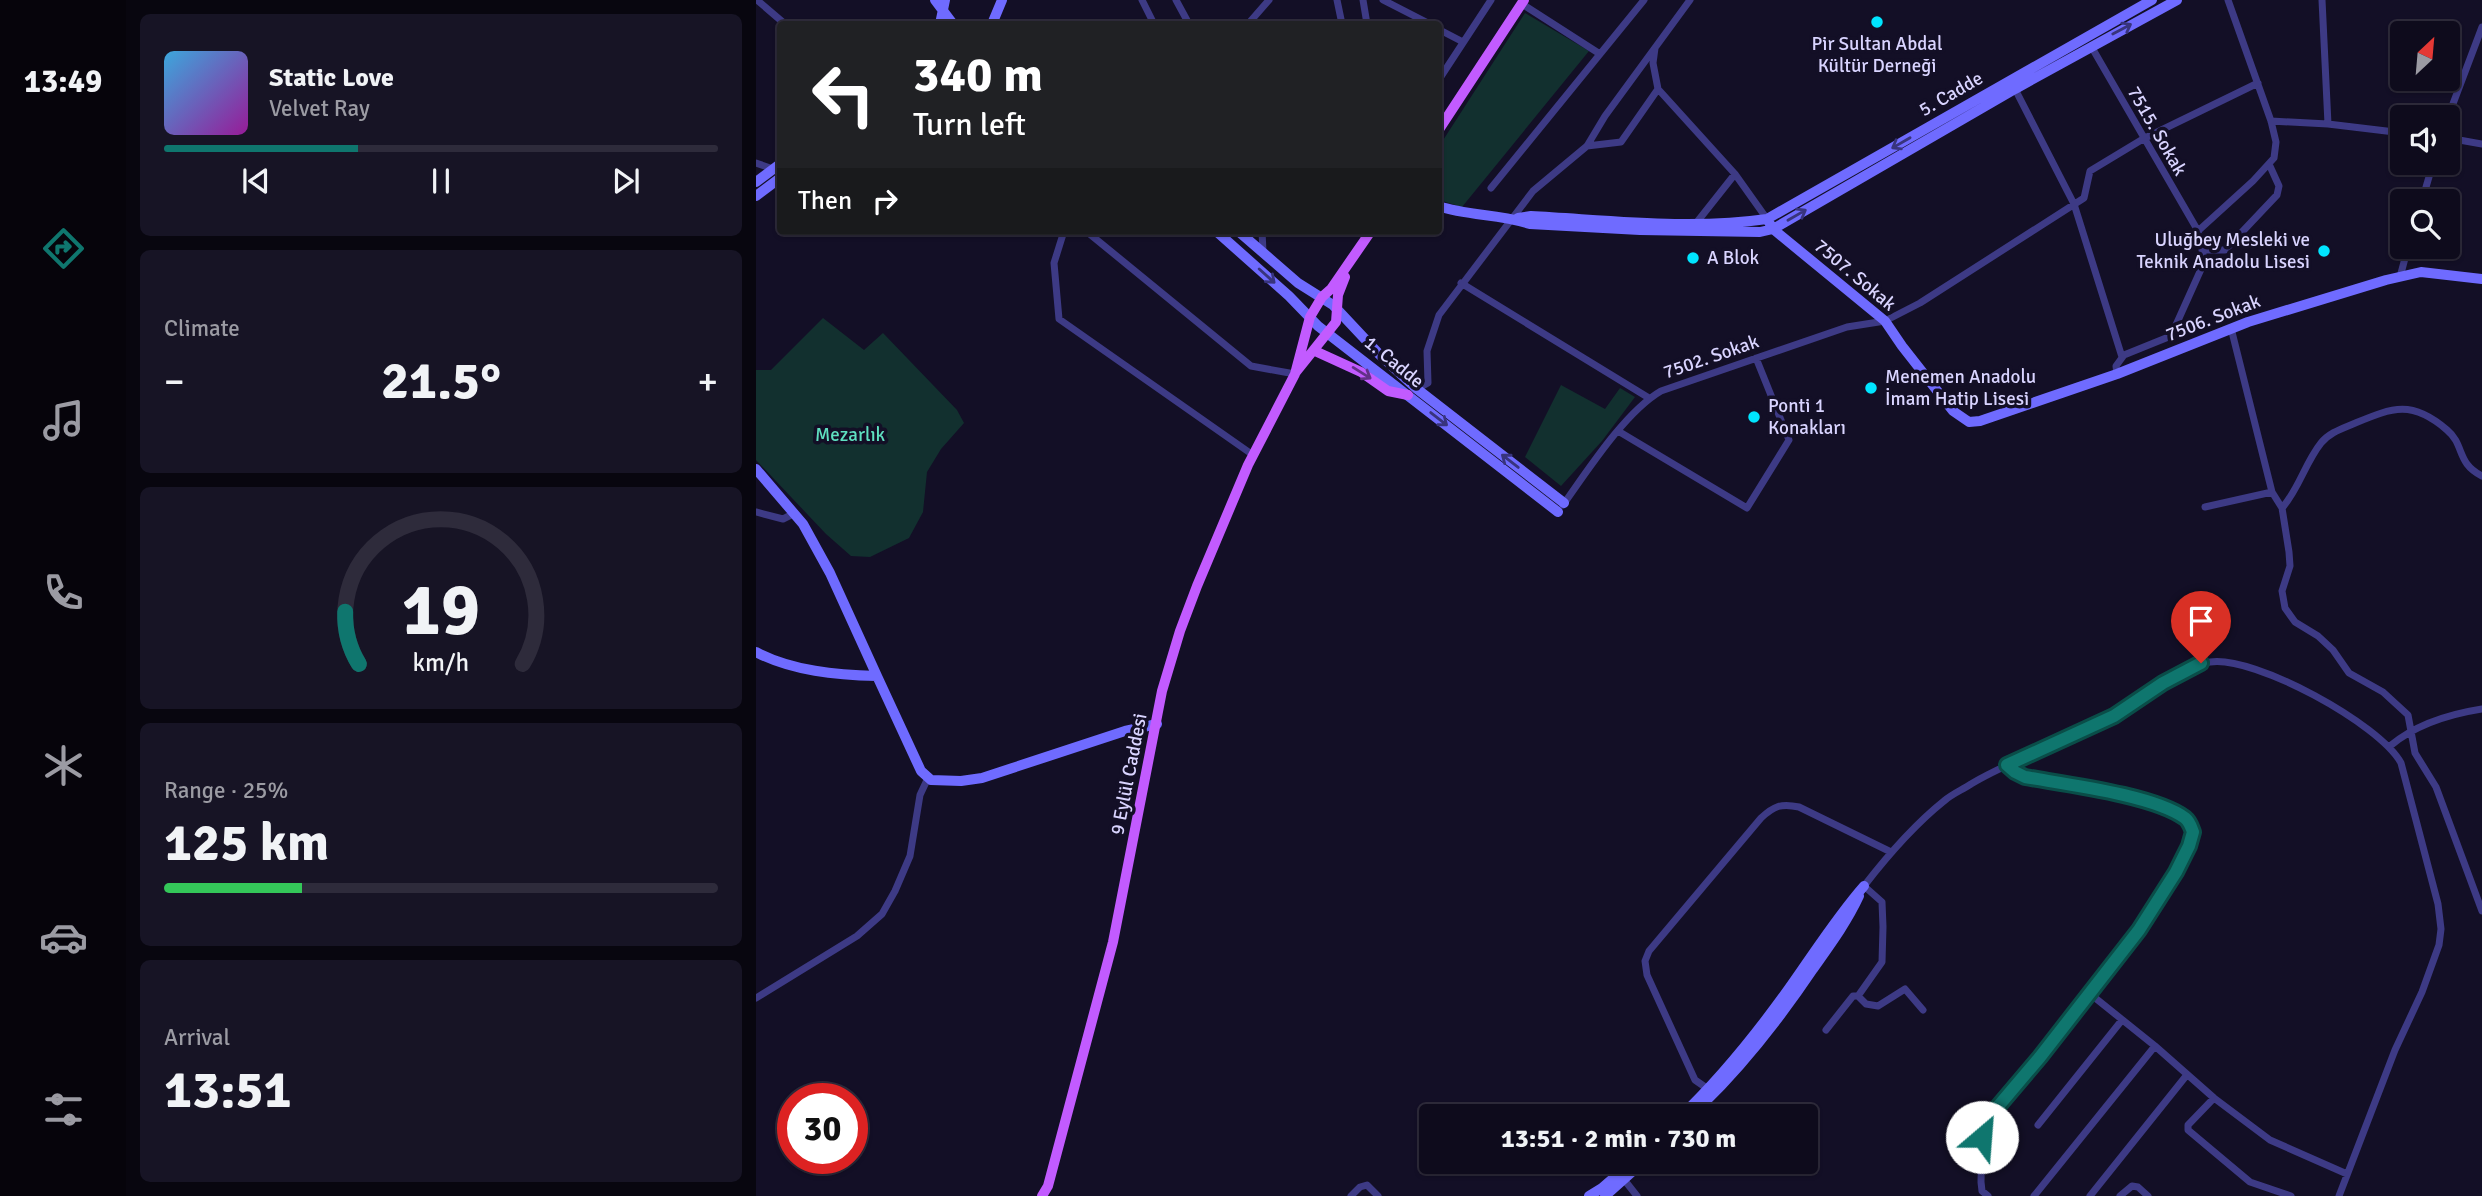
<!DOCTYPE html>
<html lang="en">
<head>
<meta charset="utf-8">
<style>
	body { margin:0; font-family:Signika,sans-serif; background:#171425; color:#f1f3f6; height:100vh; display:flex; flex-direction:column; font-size:26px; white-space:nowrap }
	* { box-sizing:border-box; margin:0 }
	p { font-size:23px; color:#9b9ba3 }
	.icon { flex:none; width:38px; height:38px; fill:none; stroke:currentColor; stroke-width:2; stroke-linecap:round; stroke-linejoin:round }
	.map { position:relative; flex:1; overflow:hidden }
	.details { display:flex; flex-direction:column; gap:14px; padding:14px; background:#08060f; width:630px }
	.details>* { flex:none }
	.guide { position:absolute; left:21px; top:21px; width:665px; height:214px; border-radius:7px; box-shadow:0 2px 5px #0004,0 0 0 2px #2e2b3b; background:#202124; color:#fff; overflow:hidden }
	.needle { width:46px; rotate:26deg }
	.buttons { position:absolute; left:1634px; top:21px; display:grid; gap:14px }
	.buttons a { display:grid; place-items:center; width:70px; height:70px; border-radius:7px; background:#0e0b1c; box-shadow:0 2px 5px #0004,0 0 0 2px #2e2b3b; font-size:35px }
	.speed { position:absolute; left:21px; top:1083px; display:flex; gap:14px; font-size:35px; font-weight:700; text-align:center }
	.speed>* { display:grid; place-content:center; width:91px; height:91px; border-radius:50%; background:#0e0b1c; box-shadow:0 2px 5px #0004,0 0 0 2px #2e2b3b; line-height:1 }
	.speed .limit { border:10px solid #d22; background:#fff; color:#111 }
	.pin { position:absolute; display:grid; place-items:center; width:60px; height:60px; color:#fff; margin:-72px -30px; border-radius:50% 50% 50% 0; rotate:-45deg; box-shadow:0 0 7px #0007 }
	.pin .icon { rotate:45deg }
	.me { position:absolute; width:77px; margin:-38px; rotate:27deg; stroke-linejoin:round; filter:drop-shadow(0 0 5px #0008) }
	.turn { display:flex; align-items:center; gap:24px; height:147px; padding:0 21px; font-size:32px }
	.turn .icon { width:91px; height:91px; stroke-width:2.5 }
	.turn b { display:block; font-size:49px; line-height:60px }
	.then { display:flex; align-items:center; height:66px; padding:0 21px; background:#0003; gap:14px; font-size:26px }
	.big { font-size:52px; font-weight:800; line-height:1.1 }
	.details .card { flex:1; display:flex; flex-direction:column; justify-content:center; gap:10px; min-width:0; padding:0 24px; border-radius:10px; background:#171425 }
	.details .dial { align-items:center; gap:0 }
	.dial svg { height:182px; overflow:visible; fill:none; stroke:#2e2b3b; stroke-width:7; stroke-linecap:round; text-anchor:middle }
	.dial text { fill:#f1f3f6; stroke:none }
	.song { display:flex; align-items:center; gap:21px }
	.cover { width:84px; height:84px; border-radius:10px; background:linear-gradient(135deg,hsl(200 70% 55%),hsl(300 70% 35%)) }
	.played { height:7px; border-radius:4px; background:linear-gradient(90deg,#0f766e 35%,#2e2b3b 35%) }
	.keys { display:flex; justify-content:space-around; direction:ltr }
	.heat { display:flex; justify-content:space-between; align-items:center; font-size:38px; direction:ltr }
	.charge { height:10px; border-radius:5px; background:linear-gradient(90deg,#34c759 25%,#2e2b3b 0) }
	.trip { position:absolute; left:663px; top:1104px; width:399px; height:70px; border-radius:7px; background:#0e0b1c; box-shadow:0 2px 5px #0004,0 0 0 2px #2e2b3b; font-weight:800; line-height:70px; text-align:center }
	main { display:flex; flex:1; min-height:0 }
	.dock { display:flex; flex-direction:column; width:126px; justify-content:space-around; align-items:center; background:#06040b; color:#9b9ba3 }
	.dock .icon { width:49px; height:49px }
	.dock .selected { color:#0f766e }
	.dock b { font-size:32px; color:#f1f3f6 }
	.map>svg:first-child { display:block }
</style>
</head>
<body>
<main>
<nav class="dock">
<b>13:49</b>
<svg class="icon selected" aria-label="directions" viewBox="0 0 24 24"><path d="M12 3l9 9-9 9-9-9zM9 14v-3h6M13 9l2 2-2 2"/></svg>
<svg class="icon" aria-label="music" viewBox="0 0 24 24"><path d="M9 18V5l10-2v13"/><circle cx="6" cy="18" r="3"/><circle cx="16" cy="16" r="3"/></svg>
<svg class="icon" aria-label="phone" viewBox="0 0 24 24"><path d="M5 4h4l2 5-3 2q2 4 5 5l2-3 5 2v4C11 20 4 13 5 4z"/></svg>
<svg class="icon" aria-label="climate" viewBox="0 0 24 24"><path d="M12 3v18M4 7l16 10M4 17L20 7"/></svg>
<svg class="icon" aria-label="car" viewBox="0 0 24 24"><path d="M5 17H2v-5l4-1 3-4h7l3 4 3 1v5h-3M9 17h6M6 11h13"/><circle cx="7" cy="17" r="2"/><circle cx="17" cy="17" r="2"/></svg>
<svg class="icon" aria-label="filters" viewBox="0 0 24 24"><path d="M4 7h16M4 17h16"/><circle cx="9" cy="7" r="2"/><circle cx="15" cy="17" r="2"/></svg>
</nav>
<section class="details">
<div class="card">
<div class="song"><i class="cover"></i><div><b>Static Love</b><p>Velvet Ray</p></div></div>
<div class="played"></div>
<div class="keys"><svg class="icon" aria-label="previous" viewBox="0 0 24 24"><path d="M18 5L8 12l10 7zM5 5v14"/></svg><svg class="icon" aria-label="pause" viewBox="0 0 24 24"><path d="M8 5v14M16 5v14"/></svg><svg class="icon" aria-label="next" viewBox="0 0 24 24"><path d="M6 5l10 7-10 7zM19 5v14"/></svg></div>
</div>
<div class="card"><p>Climate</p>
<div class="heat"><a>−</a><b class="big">21.5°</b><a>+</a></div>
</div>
<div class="card dial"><svg viewBox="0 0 100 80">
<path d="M14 69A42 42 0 1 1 86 69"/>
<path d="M14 69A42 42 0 0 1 8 46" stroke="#0f766e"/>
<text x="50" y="56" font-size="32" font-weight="700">19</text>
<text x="50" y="72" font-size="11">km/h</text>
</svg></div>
<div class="card"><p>Range · 25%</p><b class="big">125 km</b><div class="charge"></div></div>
<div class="card"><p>Arrival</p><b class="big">13:51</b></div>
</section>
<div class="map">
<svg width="1726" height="1196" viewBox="0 0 1726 1196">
	<rect width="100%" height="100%" fill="#130f26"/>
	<path fill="#12302f" d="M 769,13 L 833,51 L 706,207 L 683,200 L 682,148 Z
		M 67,318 L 108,350 L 127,333 L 201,410 L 208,423 L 185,449 L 171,472 L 167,512 L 153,538 L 114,557 L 95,556 L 70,534 L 0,460 L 0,370 L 15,370 Z
		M 805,385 L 849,409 L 864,388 L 879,397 L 846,441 L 805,486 L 769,457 Z"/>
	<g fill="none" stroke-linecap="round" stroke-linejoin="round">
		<path stroke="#3d3a85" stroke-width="7" d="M 1,0 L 29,24
			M 386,0 L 398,24
			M 420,0 L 433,24
			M 581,0 L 586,24
			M 607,0 L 611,24
			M 627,0 L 674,24
			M 1566,0 L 1572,124
			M 766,4 L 844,54
			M 492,24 L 513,0
			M 682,29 L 707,42
			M 1335,46 L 1442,231 L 1447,254 L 1446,267 L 1415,336 L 1368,355 L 1360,366 L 1361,374
			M 899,48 L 897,63 L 902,89 L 979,174 L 1011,219
			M 682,81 L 735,0
			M 1259,89 L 1318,204 L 1366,357
			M 1692,117 L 1726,27
			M 1515,121 L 1572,124 L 1647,133
			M 1692,138 L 1726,144
			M 831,146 L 865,142 L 902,89
			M 0,163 L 17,169
			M 735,188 L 888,0
			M 1666,201 L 1677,163
			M 941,222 L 979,174
			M 308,231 L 298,263 L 303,319 L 497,455
			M 330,231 L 495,366 L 539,374
			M 506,231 L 507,252
			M 1442,231 L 1497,181 L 1518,158 L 1520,142 L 1515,121 L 1472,0
			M 1446,250 L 1469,250 L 1521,195 L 1523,186 L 1513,164
			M 1644,277 L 1652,247
			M 705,283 L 893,398
			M 1475,328 L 1516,492 L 1526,508 L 1533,552 L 1534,566 L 1526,591 L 1529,608 L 1539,622 L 1562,636 L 1577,650 L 1593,673 L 1627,692 L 1652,715 L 1659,753 L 1680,787 L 1726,911
			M 661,389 L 672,383 L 671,351 L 683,315 L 777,191 L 831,146 L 849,116 L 934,0
			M 862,431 L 991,508 L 1033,440 L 1000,358
			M 807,505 C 832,470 869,412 905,391 L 1091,327 L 1129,321 L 1164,303 L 1328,198 L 1334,171 L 1387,139 L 1502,83
			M 1449,507 L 1516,492
			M 1526,508 C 1543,489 1549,463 1565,443 C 1573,433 1585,429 1597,424 C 1636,408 1655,399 1691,430 C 1709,445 1700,463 1726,476
			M 0,512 L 27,519 L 39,513
			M 1634,746 C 1659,725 1694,714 1726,709
			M 1333,993 L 1399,1046 L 1458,1098 L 1514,1140 L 1591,1174
			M 0,998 L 101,936 L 126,914 L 139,891 L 154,856 L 164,795 L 171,780
			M 1167,1010 L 1149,989 L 1122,1006 L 1110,1004 L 1102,996 L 1126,962 L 1127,927 L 1126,902 L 1108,886 C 1132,855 1158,825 1188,801 C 1196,794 1206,790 1215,784 C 1260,757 1312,742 1358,716 C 1390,699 1417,667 1454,662 C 1498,655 1624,724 1645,763 L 1682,904 L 1685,929 L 1683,945 L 1666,992 L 1639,1050 L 1583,1196
			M 1070,1030 L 1097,996 L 1102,996
			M 952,1089 L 939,1080 L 891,975 L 889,961 L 893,951 L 1005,818 C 1018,806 1025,803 1043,807 L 1135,852
			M 1458,1098 L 1432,1125 L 1432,1130 L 1494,1182 L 1535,1196
			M 1282,1125 L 1366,1020
			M 866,1177 L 881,1196
			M 595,1196 L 604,1187 L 611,1185 L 622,1196
			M 1232,1196 L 1226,1191 L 1225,1182 L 1226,1137 L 1234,1116 L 1284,1057 L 1383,930 L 1426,861 L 1437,832 C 1424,786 1281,797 1251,765
			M 1278,1196 L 1399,1046
			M 1334,1196 L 1430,1076
			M 1364,1196 L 1376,1186 L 1382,1187 L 1392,1196"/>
		<path stroke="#6f6bff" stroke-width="10" d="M 179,0 L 197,24
			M 184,24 L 189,0
			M 236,24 L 246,0
			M 0,182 L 24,164
			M 0,196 L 24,178
			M 682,206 C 712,216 744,214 774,224 L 884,230 L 1004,232 L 1017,229 L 1259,89 L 1421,0
			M 762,218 L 775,216 C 852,220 934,230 1011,219 L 1396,0
			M 1011,219 L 1017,229 L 1129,321 L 1146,346 L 1197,411 L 1213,422 L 1224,421 L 1361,374 L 1492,322 L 1630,280 L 1665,272 L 1726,279
			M 460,231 L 533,296 L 562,326 L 802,512
			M 482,231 L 542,283 L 577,305 L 623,354 L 661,389 L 808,503
			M 0,469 L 47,524 L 74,573 L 121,676
			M 0,652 C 36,671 81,675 121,676 L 165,771 L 175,780 L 205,781 L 226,778 L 369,731 L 401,724
			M 947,1104 C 989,1063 1024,1018 1057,969 C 1074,945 1091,922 1103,896
			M 925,1116 C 964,1079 997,1038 1029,994 C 1055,958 1079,919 1108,886
			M 833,1196 L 846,1188 L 876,1162
			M 849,1196 L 887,1162"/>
		<path stroke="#c25bff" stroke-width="10" d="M 682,131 L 768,0
			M 559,351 L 605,372 L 632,391 L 652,395
			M 540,372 L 580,322 L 582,295 L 589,277
			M 286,1196 L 292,1186 L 357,942 L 406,691 L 424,631 L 441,586 L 492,465 L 539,374 L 554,317 L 566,297 L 575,289 L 615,231"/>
	</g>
	<defs><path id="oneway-shaft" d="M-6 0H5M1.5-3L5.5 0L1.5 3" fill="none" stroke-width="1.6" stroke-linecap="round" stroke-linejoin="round" transform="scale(1.75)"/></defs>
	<g stroke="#38347d">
		<use href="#oneway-shaft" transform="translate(1366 29) rotate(-28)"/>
		<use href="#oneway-shaft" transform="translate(1145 143) rotate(150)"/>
		<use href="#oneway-shaft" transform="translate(1041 215) rotate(-30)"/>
		<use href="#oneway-shaft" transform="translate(511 276) rotate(42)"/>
		<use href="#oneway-shaft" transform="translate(683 419) rotate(38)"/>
		<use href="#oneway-shaft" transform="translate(754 461) rotate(-142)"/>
	</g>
	<use stroke="#623188" href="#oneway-shaft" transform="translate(606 373) rotate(32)"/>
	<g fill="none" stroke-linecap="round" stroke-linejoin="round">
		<defs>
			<path id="route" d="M 1226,1137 L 1234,1116 L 1284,1057 L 1383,930 L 1420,872 L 1433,846 L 1437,832 C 1435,827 1434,822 1429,818 C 1398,795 1308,784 1269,777 L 1259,772 L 1251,765 L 1358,716 L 1407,683 L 1445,663"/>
		</defs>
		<use href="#route" stroke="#0a4d48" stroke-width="18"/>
		<use href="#route" stroke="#0f766e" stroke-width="12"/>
	</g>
	<g fill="#00e5ff" stroke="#130f26" stroke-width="2.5">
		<circle cx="1121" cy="22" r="7"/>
		<circle cx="1568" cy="251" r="7"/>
		<circle cx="937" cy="258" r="7"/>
		<circle cx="1115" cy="388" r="7"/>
		<circle cx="998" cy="417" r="7"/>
	</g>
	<g text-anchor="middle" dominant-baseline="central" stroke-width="7" stroke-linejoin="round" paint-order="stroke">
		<g font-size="19" fill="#d9d4ff" stroke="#130f26" text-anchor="start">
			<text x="1121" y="44" text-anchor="middle">Pir Sultan Abdal<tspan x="1121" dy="22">Kültür Derneği</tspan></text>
			<text x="1554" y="240" text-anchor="end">Uluğbey Mesleki ve<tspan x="1554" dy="22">Teknik Anadolu Lisesi</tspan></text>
			<text x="951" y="258">A Blok</text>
			<text x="1129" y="377">Menemen Anadolu<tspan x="1129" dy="22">İmam Hatip Lisesi</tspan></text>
			<text x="1012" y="406">Ponti 1<tspan x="1012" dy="22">Konakları</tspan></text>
		</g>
		<g font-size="19" fill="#d9d4ff" stroke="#130f26">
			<text transform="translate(1195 94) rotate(-30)">5. Cadde</text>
			<text transform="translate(1401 131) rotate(60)">7515. Sokak</text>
			<text transform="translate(1099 275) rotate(40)">7507. Sokak</text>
			<text transform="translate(1457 318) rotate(-21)">7506. Sokak</text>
			<text transform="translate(955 357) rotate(-19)">7502. Sokak</text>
			<text transform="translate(638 362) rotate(39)">1. Cadde</text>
			<text transform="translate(373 774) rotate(-79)">9 Eylül Caddesi</text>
		</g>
		<g font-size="19" fill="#5fe0c0" stroke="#130f26">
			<text x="94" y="435">Mezarlık</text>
		</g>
	</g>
</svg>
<div class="buttons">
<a><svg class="needle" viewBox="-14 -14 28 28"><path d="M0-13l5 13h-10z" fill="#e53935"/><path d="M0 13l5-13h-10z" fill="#9b9ba3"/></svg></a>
<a><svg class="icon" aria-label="sound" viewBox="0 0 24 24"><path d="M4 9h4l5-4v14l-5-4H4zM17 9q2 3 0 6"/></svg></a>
<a><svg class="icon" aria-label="search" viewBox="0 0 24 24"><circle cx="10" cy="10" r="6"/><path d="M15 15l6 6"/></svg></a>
</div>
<div class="speed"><div class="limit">30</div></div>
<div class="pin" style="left:1445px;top:663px;background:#d93025"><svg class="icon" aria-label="arrive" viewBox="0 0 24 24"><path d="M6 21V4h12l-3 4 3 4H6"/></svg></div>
<svg class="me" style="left:1226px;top:1137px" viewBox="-20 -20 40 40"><circle r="19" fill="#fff"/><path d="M0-13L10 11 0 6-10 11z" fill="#0f766e"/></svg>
<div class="trip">13:51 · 2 min · 730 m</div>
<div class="guide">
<div class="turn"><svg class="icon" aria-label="left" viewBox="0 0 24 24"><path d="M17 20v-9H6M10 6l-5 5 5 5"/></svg><div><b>340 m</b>Turn left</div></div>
<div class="then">Then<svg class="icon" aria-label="right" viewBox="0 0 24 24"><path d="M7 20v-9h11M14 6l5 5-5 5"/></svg></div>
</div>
</div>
</main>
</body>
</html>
